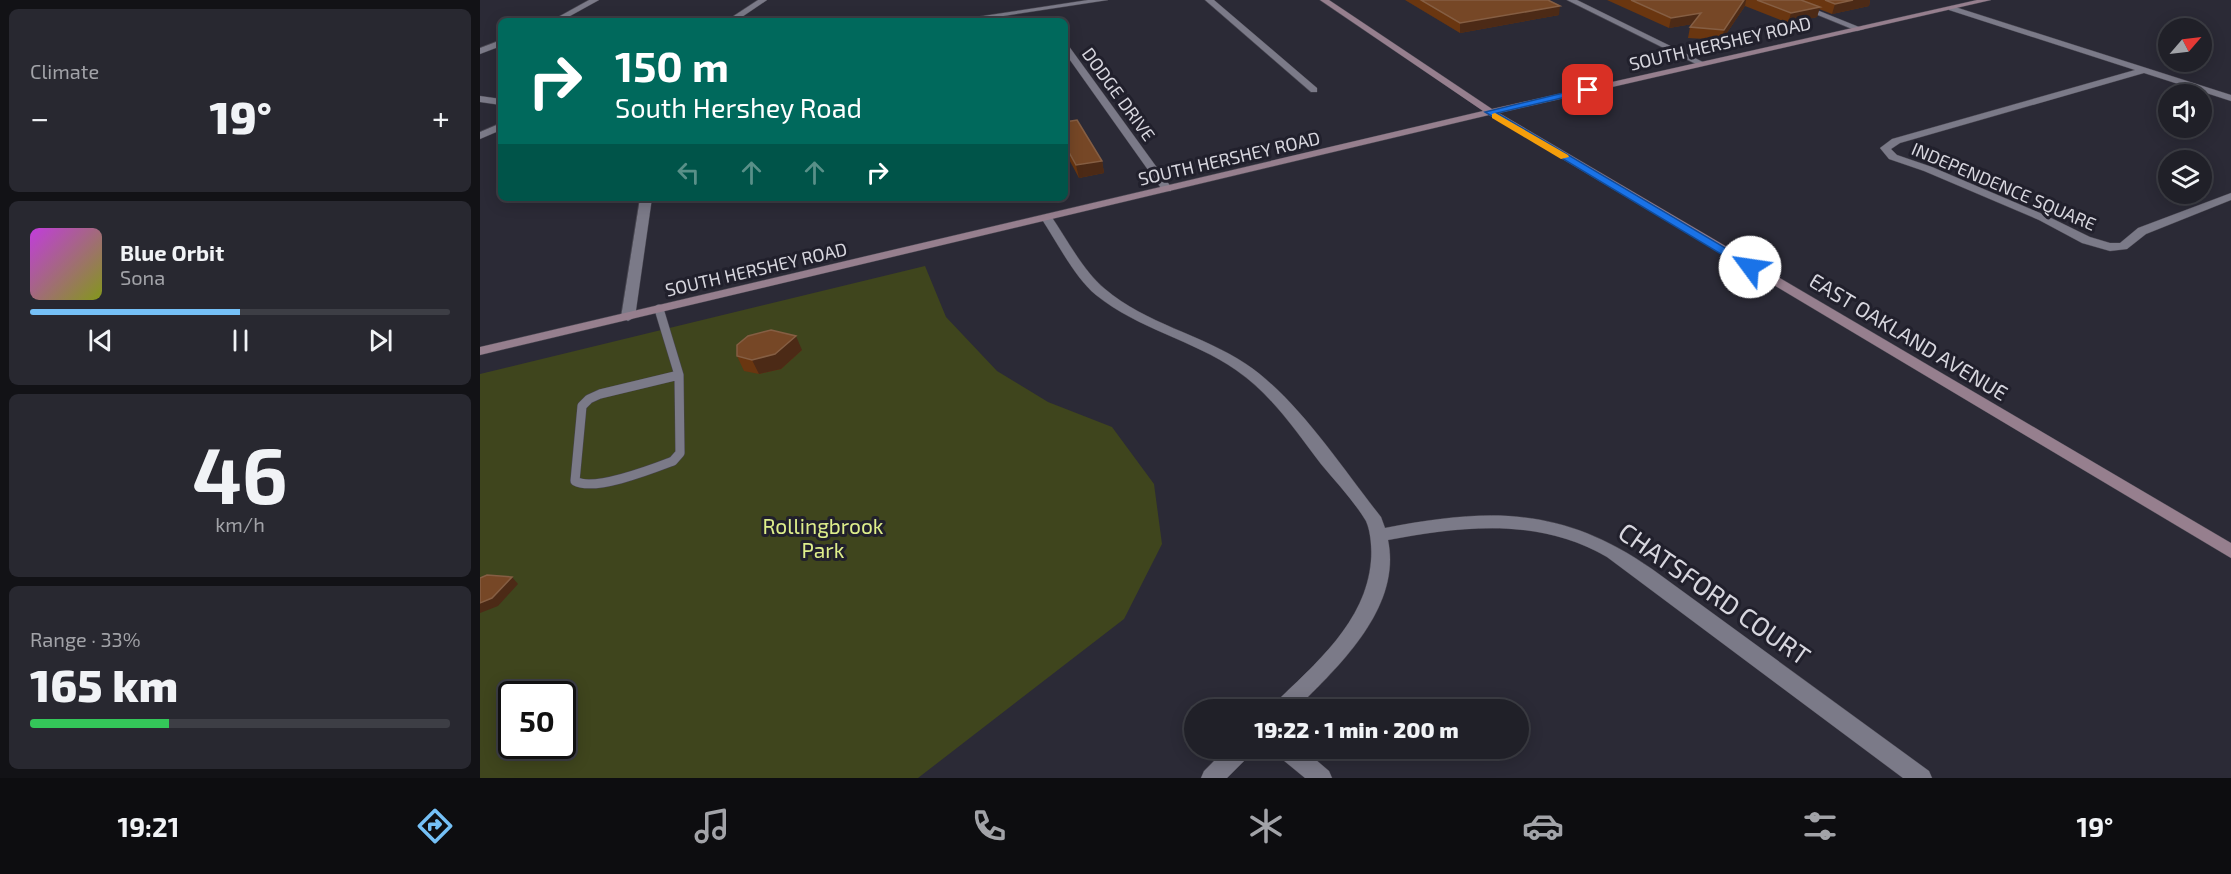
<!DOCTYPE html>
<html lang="en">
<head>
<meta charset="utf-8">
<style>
	body { margin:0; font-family:"Exo 2",sans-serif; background:#282830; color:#f1f3f6; height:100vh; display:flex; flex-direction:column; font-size:22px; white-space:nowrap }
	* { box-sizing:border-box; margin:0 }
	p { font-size:20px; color:#a2a3a8 }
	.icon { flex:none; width:33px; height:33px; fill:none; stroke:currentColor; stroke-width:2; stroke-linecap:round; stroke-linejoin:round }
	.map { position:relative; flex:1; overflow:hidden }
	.drawer { display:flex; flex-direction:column; gap:9px; padding:9px; background:#121216; width:480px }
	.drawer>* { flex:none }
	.guide { position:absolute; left:18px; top:18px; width:570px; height:183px; border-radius:9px; box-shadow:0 3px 15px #0003,0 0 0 2px #3d3e45; background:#00695c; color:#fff; overflow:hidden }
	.needle { width:39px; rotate:62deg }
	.controls { position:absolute; left:1678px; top:18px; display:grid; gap:12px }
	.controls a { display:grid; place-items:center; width:54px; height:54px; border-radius:50%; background:#202028; box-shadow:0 3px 15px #0003,0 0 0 2px #3d3e45; font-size:30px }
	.speed { position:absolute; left:18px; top:681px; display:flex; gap:12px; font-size:30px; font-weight:700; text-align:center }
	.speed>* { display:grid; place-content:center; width:78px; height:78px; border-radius:50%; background:#202028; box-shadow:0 3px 15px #0003,0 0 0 2px #3d3e45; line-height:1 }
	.speed .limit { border:3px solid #111; border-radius:9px; background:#fff; color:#111 }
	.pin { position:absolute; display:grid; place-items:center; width:51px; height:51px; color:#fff; margin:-26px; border-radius:12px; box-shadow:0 3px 9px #0006 }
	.me { position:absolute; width:66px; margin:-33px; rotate:301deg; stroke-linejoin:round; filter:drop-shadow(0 0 4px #0008) }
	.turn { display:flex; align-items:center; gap:21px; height:126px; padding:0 18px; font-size:27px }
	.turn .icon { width:78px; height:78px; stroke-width:2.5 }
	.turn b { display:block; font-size:42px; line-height:51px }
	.lanes { display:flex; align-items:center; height:57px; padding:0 18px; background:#0003; justify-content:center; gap:30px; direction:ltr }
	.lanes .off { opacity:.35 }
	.big { font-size:45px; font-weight:800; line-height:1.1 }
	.drawer .card { flex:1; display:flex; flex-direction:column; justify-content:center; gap:9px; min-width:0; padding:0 21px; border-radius:9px; background:#282830 }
	.drawer .dial { align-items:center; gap:0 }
	.dial b { font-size:78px; line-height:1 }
	.song { display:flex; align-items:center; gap:18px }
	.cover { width:72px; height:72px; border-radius:9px; background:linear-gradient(135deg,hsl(290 70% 55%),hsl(70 70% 35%)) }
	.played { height:6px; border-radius:3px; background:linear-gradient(90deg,#75c0f6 50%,#3d3e45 50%) }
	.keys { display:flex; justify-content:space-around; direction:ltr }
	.heat { display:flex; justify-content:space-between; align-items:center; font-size:33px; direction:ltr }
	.charge { height:9px; border-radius:4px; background:linear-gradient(90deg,#34c759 33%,#3d3e45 0) }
	.trip { position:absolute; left:704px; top:699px; width:345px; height:60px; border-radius:30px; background:#202028; box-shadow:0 3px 15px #0003,0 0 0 2px #3d3e45; font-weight:800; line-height:60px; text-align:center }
	.tab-bar { display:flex; height:96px; justify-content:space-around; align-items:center; background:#0d0d10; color:#a2a3a8 }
	.tab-bar .icon { width:42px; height:42px }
	.tab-bar .on { color:#75c0f6 }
	.tab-bar b { font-size:27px; color:#f1f3f6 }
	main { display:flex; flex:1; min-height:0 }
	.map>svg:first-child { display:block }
</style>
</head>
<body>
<main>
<section class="drawer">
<div class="card"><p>Climate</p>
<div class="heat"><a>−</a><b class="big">19°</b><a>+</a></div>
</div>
<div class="card">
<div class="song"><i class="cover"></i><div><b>Blue Orbit</b><p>Sona</p></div></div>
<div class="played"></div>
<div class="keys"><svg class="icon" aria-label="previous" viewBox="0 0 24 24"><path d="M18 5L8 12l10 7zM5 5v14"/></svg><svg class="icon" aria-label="pause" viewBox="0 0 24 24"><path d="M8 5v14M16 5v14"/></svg><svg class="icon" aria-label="next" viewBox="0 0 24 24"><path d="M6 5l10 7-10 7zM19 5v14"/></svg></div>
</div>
<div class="card dial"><b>46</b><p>km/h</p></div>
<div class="card"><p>Range · 33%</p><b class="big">165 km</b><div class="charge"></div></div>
</section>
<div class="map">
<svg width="1751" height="778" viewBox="0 0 1751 778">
	<rect width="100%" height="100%" fill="#2b2a36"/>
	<path fill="#3f451d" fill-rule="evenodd" d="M 445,266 L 466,317 L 517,371 L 568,402 L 632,427 L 674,484 L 682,544 L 644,619 L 438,778 L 0,778 L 0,374 ZM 32,694 L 82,694 L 82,746 L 32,746 Z"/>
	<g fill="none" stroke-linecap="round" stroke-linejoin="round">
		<defs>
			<path id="service" d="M 179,309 L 199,375
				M 199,375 L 200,453 L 193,461 C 172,469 114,492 95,481 L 102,406 L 109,399 L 120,394 Z"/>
			<path id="minor" d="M 109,0 L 119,0 L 81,21 L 71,21 Z
				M 278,0 L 287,0 L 256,21 L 246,21 Z
				M 608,0 L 628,0 L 491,21 L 470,21 Z
				M 725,0 L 734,0 L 837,88 L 837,92 L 831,92 Z
				M 1087,0 L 1097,0 L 1227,64 L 1220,66 Z
				M 1301,0 L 1312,0 L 1384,29 L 1377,31 Z
				M 1472,6 L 1751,95 L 1751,101 L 1664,73 L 1420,143 L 1411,149 L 1417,155 L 1452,167 L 1567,216 L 1610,237 L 1630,243 L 1640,243 L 1658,228 L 1751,193 L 1751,200 L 1666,234 L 1647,249 L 1630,251 L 1602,243 L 1559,220 L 1444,171 L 1409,159 L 1400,148 L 1412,139 L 1655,70 L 1469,10 L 1468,8 Z
				M 21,40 L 21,46 L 0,54 L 0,48 Z
				M 585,44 L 588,45 L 691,187 L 691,191 L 683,191 L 585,53 Z
				M 0,96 L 21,99 L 21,105 L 0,102 Z
				M 21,123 L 21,130 L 0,139 L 0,132 Z
				M 160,198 L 172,198 L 155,317 L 148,321 L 141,317 Z
				M 567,214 L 571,216 C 587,239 603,271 625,289 C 666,324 721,334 766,364 C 817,398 862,468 901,517 L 905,528 C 1009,508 1082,506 1172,569 L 1449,771 L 1452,778 L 1423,778 L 1127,557 C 1059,517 981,526 908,540 C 922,608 859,666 815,710 L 791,710 L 794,704 C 835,664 886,622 891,561 C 892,550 891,532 886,521 C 874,501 856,482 841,464 C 815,430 792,395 756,370 C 713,340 658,329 616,295 C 595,278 577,242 561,218 Z
				M 747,748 L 773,748 L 770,755 L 747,778 L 721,778 L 724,771 Z
				M 794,748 L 822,748 L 849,771 L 852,778 L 825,778 L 797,755 Z"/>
			<path id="secondary" d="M 840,0 L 849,0 L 1012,109 L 1497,0 L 1511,0 L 1019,113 L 1751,543 L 1751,558 L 1009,115 L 0,355 L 0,347 L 1003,111 Z"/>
		</defs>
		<use href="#service" stroke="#47454f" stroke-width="10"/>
		<use href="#minor" stroke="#47454f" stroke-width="1"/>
		<use href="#secondary" stroke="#47454f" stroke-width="1"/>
		<use href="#service" stroke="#7b7a88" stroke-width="9"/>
		<use href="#minor" fill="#7b7a88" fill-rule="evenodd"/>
		<use href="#secondary" fill="#967f8e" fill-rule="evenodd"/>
	</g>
	<path fill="#6a3610" d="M 925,0 L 1068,0 L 1079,15 L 980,33 Z
		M 1127,0 L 1390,0 L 1389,6 L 1352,14 L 1339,9 L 1337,17 L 1308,23 L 1265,6 L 1242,40 L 1208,38 L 1210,27 L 1212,24 L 1189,28 Z
		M 585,122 L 622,161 L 624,173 L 599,178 L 585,152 Z
		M 322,350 L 301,369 L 279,374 L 264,371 L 257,356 Z"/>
	<path fill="#4c2a16" d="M 1264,0 L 1266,0 L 1265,6 L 1242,40 L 1244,30 Z
		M 1373,0 L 1390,0 L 1389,6 L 1352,14 L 1355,4 Z
		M 1080,6 L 1079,15 L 980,33 L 980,23 Z
		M 1340,7 L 1337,17 L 1308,23 L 1311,13 Z
		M 1221,13 L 1219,23 L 1189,28 L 1191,18 Z
		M 622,161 L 624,173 L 599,178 L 596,165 Z
		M 316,336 L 322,350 L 301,369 L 279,374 L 272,360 Z
		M 32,577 L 38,584 L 18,606 L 0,613 L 0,603 Z"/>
	<path fill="#764726" stroke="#855e43" stroke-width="1.5" d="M 941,0 L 1068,0 L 1080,6 L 980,23 Z
		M 1151,0 L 1264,0 L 1244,30 L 1210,27 L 1221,13 L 1191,18 Z
		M 1277,0 L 1321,0 L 1340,7 L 1311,13 Z
		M 1345,0 L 1373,0 L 1355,4 Z
		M 597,120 L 622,161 L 596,165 L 585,145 L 585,122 Z
		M 291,330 L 316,336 L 295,354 L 272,360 L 257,356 L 257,345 L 268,336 Z
		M 7,575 L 32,577 L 12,598 L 0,603 L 0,578 Z"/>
	<path fill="#1a73e8" stroke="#114b97" stroke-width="1.5" d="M 1108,87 L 1113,90 L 1112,91 L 1017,113 L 1274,265 L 1274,269 L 1266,269 L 1005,112 Z"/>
	<path fill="#f59e0b" d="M 1015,113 L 1088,155 L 1089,157 L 1081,159 L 1012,118 L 1012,114 Z"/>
	<g text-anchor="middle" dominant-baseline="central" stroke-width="6" stroke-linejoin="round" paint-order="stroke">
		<g font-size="18" fill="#d7d6de" stroke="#21202c">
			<text transform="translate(1240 43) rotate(-13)">SOUTH HERSHEY ROAD</text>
			<text transform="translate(639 94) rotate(54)">DODGE DRIVE</text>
			<text transform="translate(749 158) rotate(-13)">SOUTH HERSHEY ROAD</text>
			<text transform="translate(1524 186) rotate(23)">INDEPENDENCE SQUARE</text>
			<text transform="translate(276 269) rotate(-13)">SOUTH HERSHEY ROAD</text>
		</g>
		<g font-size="21" fill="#d7d6de" stroke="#21202c">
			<text transform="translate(1429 336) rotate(31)">EAST OAKLAND AVENUE</text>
		</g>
		<g font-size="21" fill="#deee8b" stroke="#21202c">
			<text x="343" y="525">Rollingbrook<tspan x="343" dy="24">Park</tspan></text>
		</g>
		<g font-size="26" fill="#d7d6de" stroke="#21202c">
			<text transform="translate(1235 593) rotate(35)">CHATSFORD COURT</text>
		</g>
	</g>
</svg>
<div class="controls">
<a><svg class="needle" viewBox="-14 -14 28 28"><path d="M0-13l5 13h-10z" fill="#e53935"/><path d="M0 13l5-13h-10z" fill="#a2a3a8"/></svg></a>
<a><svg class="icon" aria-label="sound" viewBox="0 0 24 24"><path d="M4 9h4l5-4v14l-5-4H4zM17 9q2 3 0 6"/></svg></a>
<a><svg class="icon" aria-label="layers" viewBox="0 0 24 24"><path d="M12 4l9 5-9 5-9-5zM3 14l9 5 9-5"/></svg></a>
</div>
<div class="speed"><div class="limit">50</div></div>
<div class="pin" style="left:1108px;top:90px;background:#d93025"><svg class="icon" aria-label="arrive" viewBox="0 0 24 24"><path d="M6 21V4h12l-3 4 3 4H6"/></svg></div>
<svg class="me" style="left:1270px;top:267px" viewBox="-20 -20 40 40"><circle r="19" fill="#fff"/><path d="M0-13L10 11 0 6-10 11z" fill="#1a73e8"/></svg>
<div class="trip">19:22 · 1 min · 200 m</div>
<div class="guide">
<div class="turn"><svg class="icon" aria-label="right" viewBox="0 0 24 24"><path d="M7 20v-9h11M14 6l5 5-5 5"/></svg><div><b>150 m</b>South Hershey Road</div></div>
<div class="lanes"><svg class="icon off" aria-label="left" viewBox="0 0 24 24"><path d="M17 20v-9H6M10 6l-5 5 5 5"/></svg><svg class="icon off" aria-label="ahead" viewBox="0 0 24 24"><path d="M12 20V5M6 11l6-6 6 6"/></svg><svg class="icon off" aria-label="ahead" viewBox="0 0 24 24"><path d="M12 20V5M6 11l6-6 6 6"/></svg><svg class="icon" aria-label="right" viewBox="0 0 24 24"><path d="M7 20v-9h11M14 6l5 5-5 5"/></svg></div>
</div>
</div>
</main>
<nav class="tab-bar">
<b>19:21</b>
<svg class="icon on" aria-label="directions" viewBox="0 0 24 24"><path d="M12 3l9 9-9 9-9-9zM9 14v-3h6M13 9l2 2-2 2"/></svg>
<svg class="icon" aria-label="music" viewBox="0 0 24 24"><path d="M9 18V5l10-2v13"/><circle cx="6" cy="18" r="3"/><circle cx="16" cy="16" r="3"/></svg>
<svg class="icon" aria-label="phone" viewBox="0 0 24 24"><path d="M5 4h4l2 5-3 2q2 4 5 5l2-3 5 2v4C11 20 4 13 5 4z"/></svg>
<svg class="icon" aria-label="climate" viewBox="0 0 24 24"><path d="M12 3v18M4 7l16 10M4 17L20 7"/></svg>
<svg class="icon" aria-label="car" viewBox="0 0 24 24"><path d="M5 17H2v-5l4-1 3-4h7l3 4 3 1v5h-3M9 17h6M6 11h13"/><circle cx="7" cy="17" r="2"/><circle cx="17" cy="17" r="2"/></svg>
<svg class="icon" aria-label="filters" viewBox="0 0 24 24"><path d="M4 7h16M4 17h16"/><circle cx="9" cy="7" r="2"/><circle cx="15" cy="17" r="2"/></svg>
<b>19°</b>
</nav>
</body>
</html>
